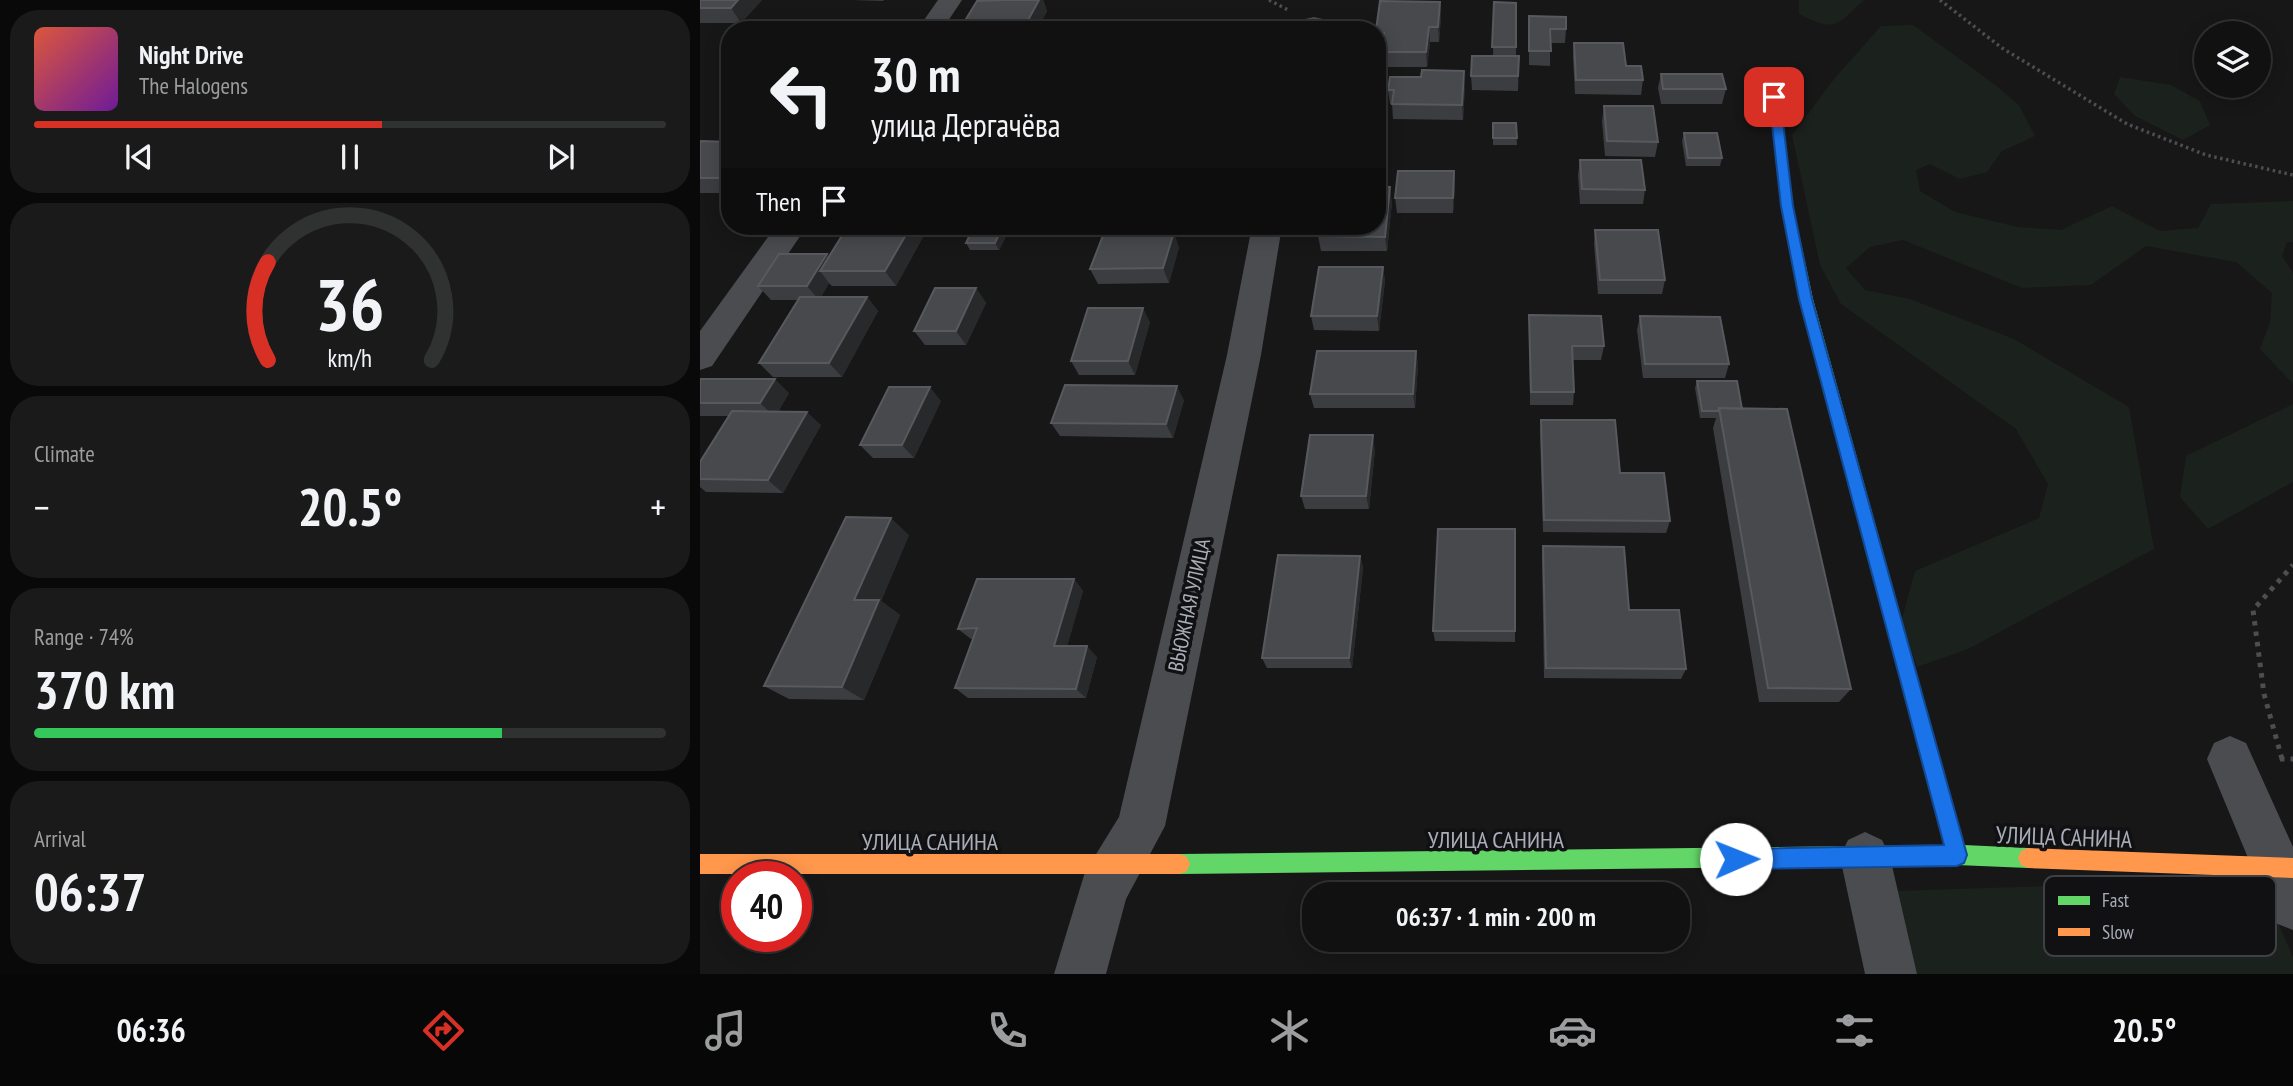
<!DOCTYPE html>
<html lang="en">
<head>
<meta charset="utf-8">
<style>
	body { margin:0; font-family:"PT Sans Narrow",sans-serif; background:#1a1a1a; color:#f1f3f6; height:100vh; display:flex; flex-direction:column; font-size:26px; white-space:nowrap }
	* { box-sizing:border-box; margin:0 }
	p { font-size:23px; color:#9c9d9f }
	.icon { flex:none; width:38px; height:38px; fill:none; stroke:currentColor; stroke-width:2; stroke-linecap:round; stroke-linejoin:round }
	.map { position:relative; flex:1; overflow:hidden }
	.details { display:flex; flex-direction:column; gap:10px; padding:10px; background:#090909; width:700px }
	.details>* { flex:none }
	.hud { position:absolute; left:21px; top:21px; width:665px; height:214px; border-radius:28px; box-shadow:0 4px 18px #0003,0 0 0 2px #303131; background:#111; color:#f1f3f6; overflow:hidden }
	.fabs { position:absolute; left:1494px; top:21px; display:grid; gap:14px }
	.fabs a { display:grid; place-items:center; width:77px; height:77px; border-radius:50%; background:#111; box-shadow:0 4px 18px #0003,0 0 0 2px #303131; font-size:35px }
	.speed { position:absolute; left:21px; top:861px; display:flex; gap:14px; font-size:35px; font-weight:700; text-align:center }
	.speed>* { display:grid; place-content:center; width:91px; height:91px; border-radius:50%; background:#111; box-shadow:0 4px 18px #0003,0 0 0 2px #303131; line-height:1 }
	.speed .limit { border:10px solid #d22; background:#fff; color:#111 }
	.pin { position:absolute; display:grid; place-items:center; width:60px; height:60px; color:#fff; margin:-30px; border-radius:14px; box-shadow:0 4px 10px #0006 }
	.me { position:absolute; width:77px; margin:-38px; rotate:89deg; stroke-linejoin:round; filter:drop-shadow(0 0 5px #0008) }
	.turn { display:flex; align-items:center; gap:24px; height:147px; padding:0 35px; font-size:32px }
	.turn .icon { width:91px; height:91px; stroke-width:2.5 }
	.turn b { display:block; font-size:49px; line-height:60px }
	.then { display:flex; align-items:center; height:66px; padding:0 35px; background:#0003; gap:14px; font-size:26px }
	.big { font-size:52px; font-weight:700; line-height:1.1 }
	.details .card { flex:1; display:flex; flex-direction:column; justify-content:center; gap:10px; min-width:0; padding:0 24px; border-radius:28px; background:#1a1a1a }
	.details .dial { align-items:center; gap:0 }
	.dial svg { height:182px; overflow:visible; fill:none; stroke:#303131; stroke-width:7; stroke-linecap:round; text-anchor:middle }
	.dial text { fill:#f1f3f6; stroke:none }
	.song { display:flex; align-items:center; gap:21px }
	.cover { width:84px; height:84px; border-radius:10px; background:linear-gradient(135deg,hsl(10 70% 55%),hsl(280 70% 35%)) }
	.played { height:7px; border-radius:4px; background:linear-gradient(90deg,#d93025 55%,#303131 55%) }
	.keys { display:flex; justify-content:space-around; direction:ltr }
	.heat { display:flex; justify-content:space-between; align-items:center; font-size:38px; direction:ltr }
	.charge { height:10px; border-radius:5px; background:linear-gradient(90deg,#34c759 74%,#303131 0) }
	.trip { position:absolute; left:602px; top:882px; width:388px; height:70px; border-radius:28px; background:#111; box-shadow:0 4px 18px #0003,0 0 0 2px #303131; font-weight:700; line-height:70px; text-align:center }
	.tabs { display:flex; height:112px; justify-content:space-around; align-items:center; background:#070707; color:#9c9d9f }
	.tabs .icon { width:49px; height:49px }
	.tabs .on { color:#d93025 }
	.tabs b { font-size:32px; color:#f1f3f6 }
	main { display:flex; flex:1; min-height:0 }
	.map>svg:first-child { display:block }
</style>
</head>
<body>
<main>
<section class="details">
<div class="card">
<div class="song"><i class="cover"></i><div><b>Night Drive</b><p>The Halogens</p></div></div>
<div class="played"></div>
<div class="keys"><svg class="icon" aria-label="previous" viewBox="0 0 24 24"><path d="M18 5L8 12l10 7zM5 5v14"/></svg><svg class="icon" aria-label="pause" viewBox="0 0 24 24"><path d="M8 5v14M16 5v14"/></svg><svg class="icon" aria-label="next" viewBox="0 0 24 24"><path d="M6 5l10 7-10 7zM19 5v14"/></svg></div>
</div>
<div class="card dial"><svg viewBox="0 0 100 80">
<path d="M14 69A42 42 0 1 1 86 69"/>
<path d="M14 69A42 42 0 0 1 14 26" stroke="#d93025"/>
<text x="50" y="56" font-size="32" font-weight="700">36</text>
<text x="50" y="72" font-size="11">km/h</text>
</svg></div>
<div class="card"><p>Climate</p>
<div class="heat"><a>−</a><b class="big">20.5°</b><a>+</a></div>
</div>
<div class="card"><p>Range · 74%</p><b class="big">370 km</b><div class="charge"></div></div>
<div class="card"><p>Arrival</p><b class="big">06:37</b></div>
</section>
<div class="map">
<svg width="1593" height="974" viewBox="0 0 1593 974">
	<rect width="100%" height="100%" fill="#171717"/>
	<path fill="#1b211c" d="M 1099,0 L 1164,0 C 1135,27 1136,32 1099,14 Z
		M 1213,25 L 1294,84 L 1319,105 L 1335,136 L 1302,151 L 1287,172 L 1260,179 L 1230,164 L 1216,170 L 1220,191 L 1255,212 L 1318,227 L 1361,230 L 1412,206 L 1460,231 L 1498,228 L 1511,204 L 1593,201 L 1593,242 L 1587,242 L 1582,256 L 1593,273 L 1593,384 L 1560,349 L 1570,322 L 1572,293 L 1536,262 L 1446,246 L 1391,285 L 1322,288 L 1203,240 L 1170,247 L 1146,268 L 1165,290 L 1210,299 L 1314,339 L 1429,407 L 1454,549 L 1268,649 L 1217,667 L 1201,622 L 1215,571 L 1339,518 L 1348,484 L 1316,429 L 1141,304 L 1120,265 L 1092,135 L 1134,79 L 1181,26 Z
		M 1420,77 L 1471,85 L 1500,101 L 1510,125 L 1483,140 L 1435,116 L 1414,94 Z
		M 1593,404 L 1593,482 L 1508,529 L 1480,497 L 1486,456 Z
		M 1498,881 L 1576,918 L 1593,957 L 1593,974 L 1213,974 L 1193,891 Z"/>
	<g fill="none" stroke-linecap="round" stroke-linejoin="round">
		<path stroke="#4d4e52" stroke-width="3.5" stroke-dasharray="2.5 3.5" stroke-linecap="butt" d="M 569,0 L 590,11
			M 1240,0 L 1302,48 L 1427,124 L 1506,155 L 1593,175"/>
		<path stroke="#4d4e52" stroke-width="5" stroke-dasharray="4.5 6" stroke-linecap="butt" d="M 1580,759 L 1593,759
			M 1582,759 L 1564,694 L 1553,610 L 1593,565"/>
		<path fill="#4b4c50" fill-rule="evenodd" d="M 238,0 L 262,0 L 242,30 L 217,30 Z
			M 614,17 L 623,19 L 626,24 L 626,30 L 600,30 L 605,19 Z
			M 76,226 L 107,226 L 12,366 L 0,370 L 0,331 Z
			M 552,226 L 582,226 L 561,355 L 465,826 L 426,899 L 406,974 L 354,974 L 385,872 L 419,817 L 527,355 Z
			M 1530,736 L 1546,743 L 1593,847 L 1593,930 L 1575,923 L 1507,759 L 1514,743 Z
			M 1165,832 L 1182,840 L 1190,857 L 1217,974 L 1165,974 L 1140,857 L 1148,840 Z"/>
		<path fill="#63d668" fill-rule="evenodd" d="M 1071,67 L 1076,70 L 1093,206 L 1113,299 L 1264,845 L 1328,848 L 1335,851 L 1338,858 L 1335,865 L 1328,868 L 1257,865 L 480,874 L 473,871 L 470,864 L 473,857 L 480,854 L 1244,845 L 1099,299 L 1081,206 L 1066,70 Z"/>
		<path fill="#ff974d" fill-rule="evenodd" d="M 1328,848 L 1593,858 L 1593,878 L 1328,868 L 1321,865 L 1318,858 L 1321,851 Z
			M 0,854 L 480,854 L 487,857 L 490,864 L 487,871 L 480,874 L 0,874 Z"/>
	</g>
	<path fill="#3c3d40" d="M 0,0 L 62,0 L 41,23 L 0,23 Z
		M 151,0 L 184,0 L 183,1 Z
		M 302,0 L 343,0 L 347,11 L 337,30 L 266,30 L 263,24 Z
		M 740,2 L 741,17 L 739,42 L 730,42 L 727,67 L 686,67 L 686,71 L 683,88 L 677,88 L 677,63 L 682,63 L 682,48 L 677,48 L 677,30 Z
		M 794,2 L 816,3 L 816,56 L 819,56 L 818,91 L 772,90 L 771,76 L 793,56 Z
		M 829,16 L 866,29 L 865,43 L 850,43 L 850,66 L 829,65 Z
		M 874,43 L 926,66 L 943,80 L 941,95 L 875,94 L 873,57 Z
		M 961,74 L 1026,89 L 1022,104 L 961,104 L 958,88 Z
		M 765,85 L 763,120 L 693,119 L 692,104 L 690,104 L 688,90 Z
		M 904,106 L 958,142 L 955,157 L 905,156 L 902,121 Z
		M 677,118 L 688,133 L 684,163 L 677,163 Z
		M 793,123 L 816,123 L 817,145 L 793,145 Z
		M 984,133 L 1022,158 L 1020,166 L 986,166 L 982,141 Z
		M 0,141 L 30,142 L 30,193 L 0,193 Z
		M 880,160 L 945,190 L 943,204 L 880,204 L 878,175 Z
		M 754,171 L 755,186 L 753,213 L 697,213 L 695,198 Z
		M 692,202 L 687,251 L 621,251 L 618,236 Z
		M 148,226 L 229,226 L 196,286 L 132,286 L 129,283 L 121,297 L 167,297 L 178,311 L 142,377 L 73,377 L 59,363 L 98,300 L 71,300 L 58,286 L 127,254 L 129,257 Z
		M 311,226 L 299,250 L 270,250 L 266,243 Z
		M 895,230 L 965,280 L 962,294 L 898,294 L 894,244 Z
		M 479,247 L 469,283 L 398,284 L 390,269 Z
		M 683,267 L 685,281 L 679,331 L 614,330 L 611,316 Z
		M 276,288 L 286,303 L 266,345 L 225,345 L 214,331 Z
		M 829,315 L 904,346 L 901,360 L 873,360 L 874,392 L 873,405 L 830,405 Z
		M 940,316 L 1029,364 L 1025,378 L 943,378 L 937,330 Z
		M 450,322 L 435,375 L 379,375 L 371,361 Z
		M 716,351 L 718,365 L 715,408 L 614,408 L 610,394 Z
		M 0,379 L 89,393 L 78,412 L 121,425 L 83,493 L 6,492 L 0,487 L 0,462 L 29,416 L 0,416 Z
		M 997,381 L 1042,409 L 1151,689 L 1139,702 L 1059,702 L 1013,428 L 1016,418 L 1000,418 L 995,388 Z
		M 484,400 L 473,438 L 360,436 L 351,423 Z
		M 241,401 L 214,458 L 173,458 L 160,445 Z
		M 841,420 L 920,473 L 970,521 L 966,533 L 843,532 L 840,433 Z
		M 675,449 L 669,509 L 605,509 L 601,496 Z
		M 209,535 L 181,601 L 200,615 L 164,700 L 89,699 L 64,686 Z
		M 843,546 L 929,610 L 986,669 L 981,679 L 844,678 L 842,558 Z
		M 660,556 L 663,568 L 652,668 L 567,668 L 562,658 Z
		M 374,579 L 383,591 L 367,646 L 397,657 L 386,698 L 268,698 L 255,688 L 273,639 L 271,639 L 258,629 Z
		M 733,631 L 815,631 L 815,642 L 735,641 Z"/>
	<path fill="#28292a" d="M 38,0 L 62,0 L 41,23 L 31,8 Z
		M 339,0 L 343,0 L 347,11 L 337,30 L 329,30 L 326,24 Z
		M 740,2 L 741,17 L 739,42 L 738,27 Z
		M 729,27 L 730,42 L 727,67 L 726,52 Z
		M 685,63 L 686,71 L 683,88 L 682,80 Z
		M 764,71 L 765,85 L 763,120 L 762,105 Z
		M 686,118 L 688,133 L 684,163 L 682,148 Z
		M 754,171 L 755,186 L 753,213 L 753,198 Z
		M 690,187 L 692,202 L 687,251 L 685,237 Z
		M 211,226 L 229,226 L 196,286 L 185,271 Z
		M 303,226 L 311,226 L 299,250 L 295,243 Z
		M 474,232 L 479,247 L 469,283 L 463,268 Z
		M 127,254 L 138,268 L 120,271 L 129,283 L 119,300 L 107,286 Z
		M 683,267 L 685,281 L 679,331 L 677,316 Z
		M 276,288 L 286,303 L 266,345 L 256,331 Z
		M 167,297 L 178,311 L 142,377 L 129,363 Z
		M 443,308 L 450,322 L 435,375 L 428,361 Z
		M 716,351 L 718,365 L 715,408 L 713,394 Z
		M 75,379 L 89,393 L 75,417 L 60,403 Z
		M 477,386 L 484,400 L 473,438 L 466,424 Z
		M 230,387 L 241,401 L 214,458 L 202,445 Z
		M 107,412 L 121,425 L 83,493 L 68,480 Z
		M 673,435 L 675,449 L 669,509 L 666,496 Z
		M 191,518 L 209,535 L 181,601 L 200,615 L 164,700 L 142,687 L 154,600 Z
		M 660,556 L 663,568 L 652,668 L 649,658 Z
		M 374,579 L 383,591 L 364,657 L 354,646 Z
		M 387,646 L 397,657 L 386,698 L 376,689 Z"/>
	<path fill="#48494d" stroke="#57595e" stroke-width="2" d="M 0,0 L 38,0 L 31,8 L 0,8 Z
		M 302,0 L 339,0 L 326,24 L 263,24 L 277,1 Z
		M 680,1 L 740,2 L 738,27 L 729,27 L 726,52 L 681,52 L 684,33 L 677,33 L 677,30 L 676,30 Z
		M 794,2 L 816,3 L 816,47 L 792,47 Z
		M 829,16 L 866,17 L 866,29 L 850,29 L 851,51 L 829,51 Z
		M 874,43 L 923,43 L 926,66 L 941,66 L 943,80 L 876,80 Z
		M 772,56 L 819,56 L 818,76 L 771,76 Z
		M 677,63 L 685,63 L 682,80 L 677,80 Z
		M 722,70 L 764,71 L 762,105 L 692,104 L 694,90 L 688,90 L 690,77 L 721,77 Z
		M 961,74 L 1022,74 L 1026,89 L 963,89 Z
		M 904,106 L 953,106 L 958,142 L 907,141 Z
		M 677,118 L 686,118 L 682,148 L 677,148 Z
		M 793,123 L 816,123 L 817,138 L 793,138 Z
		M 984,133 L 1017,133 L 1022,158 L 988,158 Z
		M 0,141 L 30,142 L 30,174 L 27,178 L 0,178 Z
		M 880,160 L 941,160 L 945,190 L 882,189 Z
		M 698,171 L 754,171 L 753,198 L 695,198 Z
		M 677,187 L 690,187 L 685,237 L 618,236 L 620,226 L 677,226 Z
		M 148,226 L 211,226 L 185,271 L 120,271 Z
		M 274,226 L 303,226 L 295,243 L 266,243 Z
		M 895,230 L 958,230 L 965,280 L 900,280 Z
		M 474,232 L 463,268 L 390,269 L 404,233 Z
		M 79,254 L 127,254 L 107,286 L 58,286 Z
		M 619,267 L 683,267 L 677,316 L 611,316 Z
		M 235,288 L 276,288 L 256,331 L 214,331 Z
		M 100,297 L 167,297 L 129,363 L 59,363 Z
		M 388,308 L 443,308 L 428,361 L 371,361 Z
		M 829,315 L 901,316 L 904,346 L 872,346 L 874,392 L 831,392 Z
		M 940,316 L 1020,317 L 1029,364 L 945,364 Z
		M 617,351 L 716,351 L 713,394 L 610,394 Z
		M 0,379 L 75,379 L 60,403 L 0,403 Z
		M 997,381 L 1037,381 L 1042,409 L 1019,408 L 1018,411 L 1002,411 Z
		M 365,385 L 477,386 L 466,424 L 351,423 Z
		M 189,387 L 230,387 L 202,445 L 160,445 Z
		M 1019,408 L 1087,409 L 1151,689 L 1068,688 Z
		M 32,411 L 107,412 L 68,480 L 0,479 L 0,462 Z
		M 841,420 L 915,420 L 920,473 L 964,473 L 970,521 L 844,520 Z
		M 610,435 L 673,435 L 666,496 L 601,496 Z
		M 146,517 L 191,518 L 154,600 L 179,600 L 142,687 L 64,686 Z
		M 738,529 L 815,529 L 815,631 L 733,631 Z
		M 843,546 L 924,547 L 929,610 L 979,610 L 986,669 L 846,668 Z
		M 578,555 L 660,556 L 649,658 L 562,658 Z
		M 277,579 L 374,579 L 354,646 L 387,646 L 376,689 L 255,688 L 277,628 L 258,629 Z"/>
	<path fill="#1a73e8" stroke="#114b97" stroke-width="2" d="M 1074,94 L 1080,97 L 1093,206 L 1112,299 L 1267,855 L 1264,863 L 1257,866 L 1036,869 L 1029,866 L 1026,859 L 1029,852 L 1036,849 L 1244,845 L 1099,299 L 1081,206 L 1069,97 Z"/>
	<g text-anchor="middle" dominant-baseline="central" stroke-width="7" stroke-linejoin="round" paint-order="stroke">
		<g font-size="21" fill="#a8adb8" stroke="#111113">
			<text transform="translate(489 605) rotate(-78)">ВЬЮЖНАЯ УЛИЦА</text>
		</g>
		<g font-size="24" fill="#a8adb8" stroke="#111113">
			<text transform="translate(1364 837) rotate(2)">УЛИЦА САНИНА</text>
			<text x="796" y="839">УЛИЦА САНИНА</text>
			<text x="230" y="841">УЛИЦА САНИНА</text>
		</g>
	</g>
	<rect x="1344" y="876" width="232" height="80" rx="10" fill="#111113" stroke="#3e4045" stroke-width="2"/>
	<rect x="1358" y="896" width="32" height="9" fill="#63d668"/>
	<rect x="1358" y="928" width="32" height="8" fill="#ff974d"/>
	<g font-size="19" fill="#a8adb8">
		<text x="1402" y="907">Fast</text>
		<text x="1402" y="939">Slow</text>
	</g>
</svg>
<div class="fabs">
<a><svg class="icon" aria-label="layers" viewBox="0 0 24 24"><path d="M12 4l9 5-9 5-9-5zM3 14l9 5 9-5"/></svg></a>
</div>
<div class="speed"><div class="limit">40</div></div>
<div class="pin" style="left:1074px;top:97px;background:#d93025"><svg class="icon" aria-label="arrive" viewBox="0 0 24 24"><path d="M6 21V4h12l-3 4 3 4H6"/></svg></div>
<svg class="me" style="left:1036px;top:859px" viewBox="-20 -20 40 40"><circle r="19" fill="#fff"/><path d="M0-13L10 11 0 6-10 11z" fill="#1a73e8"/></svg>
<div class="trip">06:37 · 1 min · 200 m</div>
<div class="hud">
<div class="turn"><svg class="icon" aria-label="left" viewBox="0 0 24 24"><path d="M17 20v-9H6M10 6l-5 5 5 5"/></svg><div><b>30 m</b>улица Дергачёва</div></div>
<div class="then">Then<svg class="icon" aria-label="arrive" viewBox="0 0 24 24"><path d="M6 21V4h12l-3 4 3 4H6"/></svg></div>
</div>
</div>
</main>
<nav class="tabs">
<b>06:36</b>
<svg class="icon on" aria-label="directions" viewBox="0 0 24 24"><path d="M12 3l9 9-9 9-9-9zM9 14v-3h6M13 9l2 2-2 2"/></svg>
<svg class="icon" aria-label="music" viewBox="0 0 24 24"><path d="M9 18V5l10-2v13"/><circle cx="6" cy="18" r="3"/><circle cx="16" cy="16" r="3"/></svg>
<svg class="icon" aria-label="phone" viewBox="0 0 24 24"><path d="M5 4h4l2 5-3 2q2 4 5 5l2-3 5 2v4C11 20 4 13 5 4z"/></svg>
<svg class="icon" aria-label="climate" viewBox="0 0 24 24"><path d="M12 3v18M4 7l16 10M4 17L20 7"/></svg>
<svg class="icon" aria-label="car" viewBox="0 0 24 24"><path d="M5 17H2v-5l4-1 3-4h7l3 4 3 1v5h-3M9 17h6M6 11h13"/><circle cx="7" cy="17" r="2"/><circle cx="17" cy="17" r="2"/></svg>
<svg class="icon" aria-label="filters" viewBox="0 0 24 24"><path d="M4 7h16M4 17h16"/><circle cx="9" cy="7" r="2"/><circle cx="15" cy="17" r="2"/></svg>
<b>20.5°</b>
</nav>
</body>
</html>
